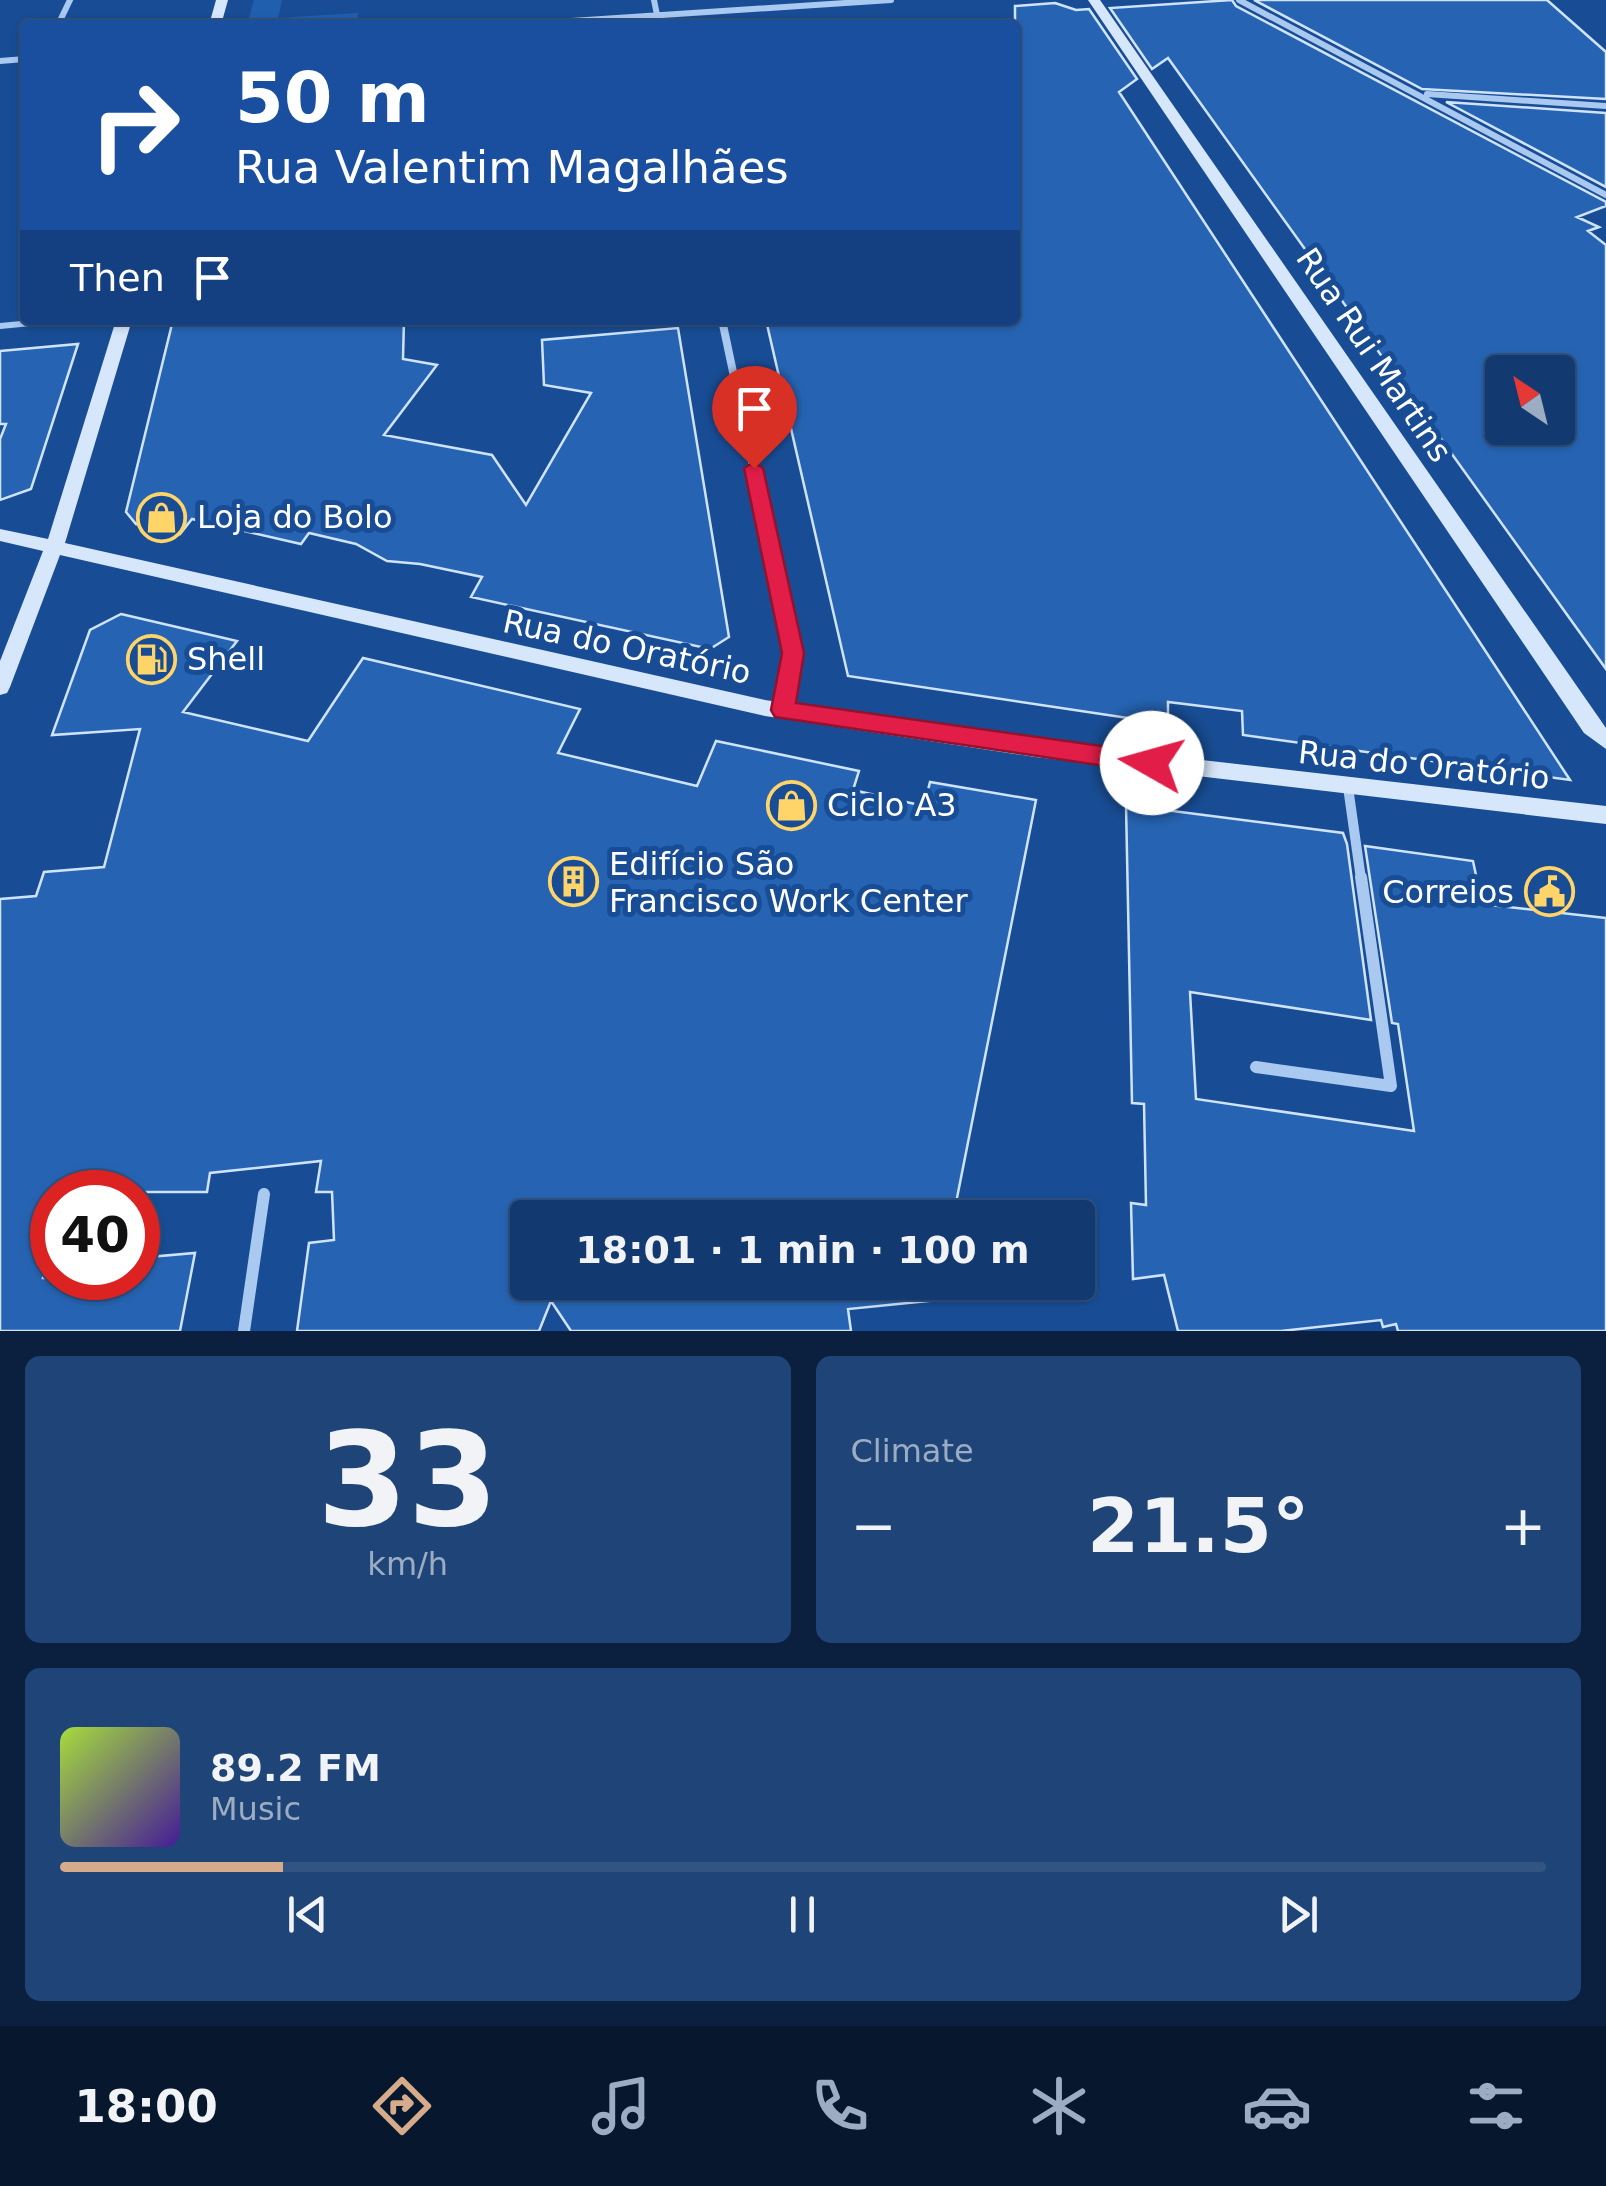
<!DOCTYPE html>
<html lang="en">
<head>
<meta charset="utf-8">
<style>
	body { margin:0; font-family:"DejaVu Sans",sans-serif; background:#1f4578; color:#f1f3f6; height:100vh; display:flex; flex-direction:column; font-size:38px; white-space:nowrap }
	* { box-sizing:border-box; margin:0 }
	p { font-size:32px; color:#9cadc3 }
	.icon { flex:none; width:55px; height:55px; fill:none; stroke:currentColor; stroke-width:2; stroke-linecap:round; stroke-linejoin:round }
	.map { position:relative; height:1331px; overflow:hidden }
	.sheet { display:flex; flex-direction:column; gap:25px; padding:25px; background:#0a203e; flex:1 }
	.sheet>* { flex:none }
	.top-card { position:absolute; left:20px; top:20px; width:1000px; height:305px; border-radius:10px; box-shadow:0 2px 8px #0004,0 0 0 2px #315483; background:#1a4fa0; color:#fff; overflow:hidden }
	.needle { width:65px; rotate:325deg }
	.fabs { position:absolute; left:1485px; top:355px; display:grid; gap:20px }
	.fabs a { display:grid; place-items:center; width:90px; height:90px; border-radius:10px; background:#123a70; box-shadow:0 2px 8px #0004,0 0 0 2px #315483; font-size:50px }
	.speed { position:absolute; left:30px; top:1170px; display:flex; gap:20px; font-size:50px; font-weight:700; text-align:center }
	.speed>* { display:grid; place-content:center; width:130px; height:130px; border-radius:50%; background:#123a70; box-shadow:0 2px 8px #0004,0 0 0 2px #315483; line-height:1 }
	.speed .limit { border:15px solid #d22; background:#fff; color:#111 }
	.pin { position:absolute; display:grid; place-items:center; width:85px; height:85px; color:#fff; margin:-102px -42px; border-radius:50% 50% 50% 0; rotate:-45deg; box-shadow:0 0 10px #0007 }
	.pin .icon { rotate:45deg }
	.me { position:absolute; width:110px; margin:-55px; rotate:277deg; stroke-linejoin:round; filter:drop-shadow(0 0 8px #0008) }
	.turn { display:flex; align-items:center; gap:35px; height:210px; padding:0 50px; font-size:45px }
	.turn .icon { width:130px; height:130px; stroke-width:2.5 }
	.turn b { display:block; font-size:70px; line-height:85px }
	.then { display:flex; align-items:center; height:95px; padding:0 50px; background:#0003; gap:20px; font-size:38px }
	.big { font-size:75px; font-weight:600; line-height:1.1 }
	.sheet .tile { flex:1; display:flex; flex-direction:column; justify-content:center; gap:15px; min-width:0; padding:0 35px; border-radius:15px; background:#1f4578 }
	.sheet .dial { align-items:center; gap:0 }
	.dial b { font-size:130px; line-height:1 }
	.song { display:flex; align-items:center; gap:30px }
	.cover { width:120px; height:120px; border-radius:15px; background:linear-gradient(135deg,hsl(80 70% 55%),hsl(260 70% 35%)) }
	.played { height:10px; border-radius:5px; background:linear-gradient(90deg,#d6ab8b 15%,#315483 15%) }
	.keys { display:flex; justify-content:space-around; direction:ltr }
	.heat { display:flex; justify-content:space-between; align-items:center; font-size:55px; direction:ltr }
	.sheet .tiles { flex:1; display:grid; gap:25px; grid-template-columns:1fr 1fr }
	.tile:last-child { grid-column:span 2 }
	.trip { position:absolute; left:510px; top:1200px; width:585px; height:100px; border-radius:10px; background:#123a70; box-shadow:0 2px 8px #0004,0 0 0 2px #315483; font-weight:600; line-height:100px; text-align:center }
	.menu { display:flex; height:160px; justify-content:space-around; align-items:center; background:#07172d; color:#9cadc3 }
	.menu .icon { width:70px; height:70px }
	.menu .active { color:#d6ab8b }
	.menu b { font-size:45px; color:#f1f3f6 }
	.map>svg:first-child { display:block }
</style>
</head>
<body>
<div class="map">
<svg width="1606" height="1331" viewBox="0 0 1606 1331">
	<rect width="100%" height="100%" fill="#184d95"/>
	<path fill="#205fae" d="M 254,0 L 282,0 L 278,18 L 358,13 L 357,22 L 247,25 Z"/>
	<path fill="#2664b3" stroke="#d0e3fc" stroke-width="2.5" fill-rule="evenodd" d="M 1232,0 L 1236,6 L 1606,202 L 1606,206 L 1577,217 L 1599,227 L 1588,231 L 1606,245 L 1606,669 L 1168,58 L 1152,69 L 1110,8 ZM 1502,372 L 1558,372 L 1558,428 L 1502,428 Z
		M 1254,0 L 1547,0 L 1606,52 L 1606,99 L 1422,89 Z
		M 1055,3 L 1076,10 L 1089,9 L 1137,79 L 1119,92 L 1570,780 L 1243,735 L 1242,711 L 1168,702 L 1168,724 L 848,676 L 766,320 L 1015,320 L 1015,6 Z
		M 1446,102 L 1606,113 L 1606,187 Z
		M 173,320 L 404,320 L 403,359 L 437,365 L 384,435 L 492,455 L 526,505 L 591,393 L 544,385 L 542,340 L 678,328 L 729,637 L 710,649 L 471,597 L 482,577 L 420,564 L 387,561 L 356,544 L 309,533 L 301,544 L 192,519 L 180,534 L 136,524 L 126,512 Z
		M 78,344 L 31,489 L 0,500 L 0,439 L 6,424 L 0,424 L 0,351 Z
		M 121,614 L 237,641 L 183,712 L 308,741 L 363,658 L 580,709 L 558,753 L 697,786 L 716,741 L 859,771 L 853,790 L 924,806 L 930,782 L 1036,800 L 953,1218 L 528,1218 L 528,1282 L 940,1282 L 937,1300 L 848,1309 L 851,1331 L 571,1331 L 551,1301 L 539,1331 L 297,1331 L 309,1243 L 334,1240 L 332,1192 L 316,1192 L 321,1161 L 210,1173 L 207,1192 L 52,1192 L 52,1240 L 43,1278 L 138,1278 L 138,1258 L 195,1253 L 180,1331 L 0,1331 L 0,899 L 36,896 L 44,872 L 104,867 L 140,729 L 52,735 L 90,630 Z
		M 1126,805 L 1343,833 L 1347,844 L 1371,1020 L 1190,992 L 1196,1099 L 1414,1131 L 1398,1024 L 1392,1023 L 1365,846 L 1473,861 L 1482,904 L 1606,918 L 1606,1331 L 1398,1331 L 1396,1324 L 1383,1327 L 1381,1320 L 1281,1331 L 1178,1331 L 1164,1275 L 1133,1279 L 1131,1203 L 1146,1205 L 1144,1104 L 1132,1103 Z"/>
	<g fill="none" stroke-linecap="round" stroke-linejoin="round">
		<path stroke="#a9c9f1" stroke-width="6" d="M 0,326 L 63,320"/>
		<path stroke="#a9c9f1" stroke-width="6" d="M 654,0 L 659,25
			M 1239,0 L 1606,195
			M 58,25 L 70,0
			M 511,25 L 891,0
			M 0,61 L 25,59
			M 1427,94 L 1606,106"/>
		<path stroke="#a9c9f1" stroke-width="8" d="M 722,320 L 764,518"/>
		<path stroke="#a9c9f1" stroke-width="10" d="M 764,516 L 793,653 L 783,711
			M 1348,787 L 1361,879"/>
		<path stroke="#a9c9f1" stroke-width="12" d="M 1256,1067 L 1391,1086 L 1361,877
			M 244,1331 L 264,1194"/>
		<path fill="#d7e7fb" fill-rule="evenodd" d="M 216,0 L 228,0 L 221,25 L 209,25 Z
			M 1088,0 L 1100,0 L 1606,728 L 1606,749 L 1584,733 Z
			M 116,320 L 132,320 L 65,543 L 765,700 L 1035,741 L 1606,806 L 1606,824 L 1035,757 L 765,716 L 60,555 L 10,687 L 7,693 L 0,695 L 0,661 L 43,551 L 0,541 L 0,529 L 48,539 Z"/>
	</g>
	<path fill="#e11d48" stroke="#92132f" stroke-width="2.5" d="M 754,462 L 763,468 L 804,653 L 796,703 L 1152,753 L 1161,756 L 1165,763 L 1161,770 L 1152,773 L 775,717 L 771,710 L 782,653 L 744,468 Z"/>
	<defs>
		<symbol id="shop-ring" viewBox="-11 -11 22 22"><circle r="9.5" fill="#184d95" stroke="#ffd569" stroke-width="1.5"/><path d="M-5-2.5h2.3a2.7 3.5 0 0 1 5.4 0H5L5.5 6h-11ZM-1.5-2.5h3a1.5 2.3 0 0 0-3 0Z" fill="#ffd569"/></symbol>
		<symbol id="fuel-ring" viewBox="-11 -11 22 22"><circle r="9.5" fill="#184d95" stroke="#ffd569" stroke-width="1.5"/><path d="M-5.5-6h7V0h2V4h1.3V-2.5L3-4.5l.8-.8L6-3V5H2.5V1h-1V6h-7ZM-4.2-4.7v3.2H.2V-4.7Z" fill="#ffd569"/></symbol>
		<symbol id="building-ring" viewBox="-11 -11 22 22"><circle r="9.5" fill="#184d95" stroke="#ffd569" stroke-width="1.5"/><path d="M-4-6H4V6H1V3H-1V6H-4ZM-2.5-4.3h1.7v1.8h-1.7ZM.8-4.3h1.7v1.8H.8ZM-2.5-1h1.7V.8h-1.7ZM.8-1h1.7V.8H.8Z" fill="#ffd569"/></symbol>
		<symbol id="civic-ring" viewBox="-11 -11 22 22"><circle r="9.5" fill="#184d95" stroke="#ffd569" stroke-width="1.5"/><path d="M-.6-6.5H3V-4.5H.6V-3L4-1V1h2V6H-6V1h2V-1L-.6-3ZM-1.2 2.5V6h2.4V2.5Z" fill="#ffd569"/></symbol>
	</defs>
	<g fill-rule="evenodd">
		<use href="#shop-ring" x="134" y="490" width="55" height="55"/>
		<use href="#fuel-ring" x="124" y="632" width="55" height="55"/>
		<use href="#shop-ring" x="764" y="778" width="55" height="55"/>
		<use href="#building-ring" x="546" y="854" width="55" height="55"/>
		<use href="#civic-ring" x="1522" y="864" width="55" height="55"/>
	</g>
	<g text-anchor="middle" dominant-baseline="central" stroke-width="10" stroke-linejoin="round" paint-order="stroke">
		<g font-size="32" fill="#fff" stroke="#184d95">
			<text transform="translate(1374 355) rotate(56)">Rua Rui Martins</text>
			<text transform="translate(627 647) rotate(12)">Rua do Oratório</text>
			<text transform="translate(1424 765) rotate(6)">Rua do Oratório</text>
		</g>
		<g font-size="32" fill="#fff" stroke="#184d95" text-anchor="start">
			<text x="197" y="517">Loja do Bolo</text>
			<text x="187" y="659">Shell</text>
			<text x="827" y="805">Ciclo A3</text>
			<text x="609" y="864">Edifício São<tspan x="609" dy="37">Francisco Work Center</tspan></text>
			<text x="1514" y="892" text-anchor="end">Correios</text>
		</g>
	</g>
</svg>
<div class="fabs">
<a><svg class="needle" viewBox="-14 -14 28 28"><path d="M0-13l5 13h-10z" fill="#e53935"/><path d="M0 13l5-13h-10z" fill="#9cadc3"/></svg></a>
</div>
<div class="speed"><div class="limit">40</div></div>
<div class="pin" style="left:754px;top:468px;background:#d93025"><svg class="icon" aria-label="arrive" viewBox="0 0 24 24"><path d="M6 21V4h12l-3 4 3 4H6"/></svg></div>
<svg class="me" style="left:1152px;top:763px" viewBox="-20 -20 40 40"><circle r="19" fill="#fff"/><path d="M0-13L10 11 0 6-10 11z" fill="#e11d48"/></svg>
<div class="trip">18:01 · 1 min · 100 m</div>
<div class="top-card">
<div class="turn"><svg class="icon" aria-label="right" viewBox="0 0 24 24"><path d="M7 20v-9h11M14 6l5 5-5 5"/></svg><div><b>50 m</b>Rua Valentim Magalhães</div></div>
<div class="then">Then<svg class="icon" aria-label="arrive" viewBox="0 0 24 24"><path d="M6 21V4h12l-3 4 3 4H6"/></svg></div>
</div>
</div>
<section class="sheet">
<div class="tiles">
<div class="tile dial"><b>33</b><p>km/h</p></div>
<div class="tile"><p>Climate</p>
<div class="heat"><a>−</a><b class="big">21.5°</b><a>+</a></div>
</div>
<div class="tile">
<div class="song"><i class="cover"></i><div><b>89.2 FM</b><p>Music</p></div></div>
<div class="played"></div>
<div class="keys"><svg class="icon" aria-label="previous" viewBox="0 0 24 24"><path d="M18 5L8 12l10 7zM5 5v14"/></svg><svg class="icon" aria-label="pause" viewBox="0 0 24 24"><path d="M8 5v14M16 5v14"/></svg><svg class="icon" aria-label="next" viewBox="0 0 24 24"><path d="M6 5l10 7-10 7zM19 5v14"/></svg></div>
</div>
</div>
</section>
<nav class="menu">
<b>18:00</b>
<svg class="icon active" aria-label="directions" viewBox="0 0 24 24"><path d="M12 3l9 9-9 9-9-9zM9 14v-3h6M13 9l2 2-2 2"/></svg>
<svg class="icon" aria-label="music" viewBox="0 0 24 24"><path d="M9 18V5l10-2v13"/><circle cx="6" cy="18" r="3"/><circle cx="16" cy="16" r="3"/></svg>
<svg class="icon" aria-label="phone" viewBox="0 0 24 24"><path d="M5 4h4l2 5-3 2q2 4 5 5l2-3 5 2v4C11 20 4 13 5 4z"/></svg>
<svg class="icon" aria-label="climate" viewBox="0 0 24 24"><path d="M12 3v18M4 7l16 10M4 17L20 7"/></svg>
<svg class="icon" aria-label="car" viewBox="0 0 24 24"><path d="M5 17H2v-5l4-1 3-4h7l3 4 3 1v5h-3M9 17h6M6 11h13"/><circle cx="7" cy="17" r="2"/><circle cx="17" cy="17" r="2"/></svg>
<svg class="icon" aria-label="filters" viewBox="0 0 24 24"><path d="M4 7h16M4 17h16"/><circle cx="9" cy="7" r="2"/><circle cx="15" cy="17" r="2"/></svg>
</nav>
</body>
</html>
